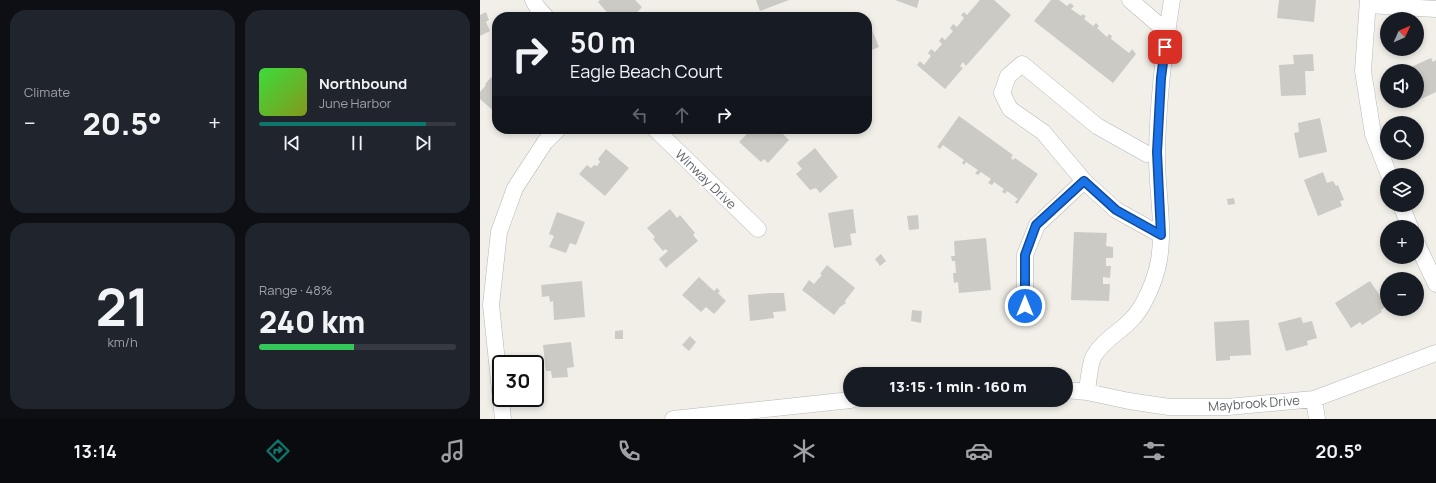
<!DOCTYPE html>
<html lang="en">
<head>
<meta charset="utf-8">
<style>
	body { margin:0; font-family:Manrope,sans-serif; background:#20242c; color:#f1f3f6; height:100vh; display:flex; flex-direction:column; font-size:15px; white-space:nowrap }
	* { box-sizing:border-box; margin:0 }
	p { font-size:13px; color:#9ea1a6 }
	.icon { flex:none; width:22px; height:22px; fill:none; stroke:currentColor; stroke-width:2; stroke-linecap:round; stroke-linejoin:round }
	.map { position:relative; flex:1; overflow:hidden }
	.side { display:flex; flex-direction:column; gap:10px; padding:10px; background:#0d0f14; width:480px }
	.side>* { flex:none }
	.top-card { position:absolute; left:12px; top:12px; width:380px; height:122px; border-radius:16px; box-shadow:0 2px 6px #0003; background:#171b24; color:#f1f3f6; overflow:hidden }
	.needle { width:26px; rotate:45deg }
	.tools { position:absolute; left:900px; top:12px; display:grid; gap:8px }
	.tools a { display:grid; place-items:center; width:44px; height:44px; border-radius:50%; background:#171b24; box-shadow:0 2px 6px #0003; font-size:20px }
	.speed { position:absolute; left:12px; top:355px; display:flex; gap:8px; font-size:20px; font-weight:700; text-align:center }
	.speed>* { display:grid; place-content:center; width:52px; height:52px; border-radius:50%; background:#171b24; box-shadow:0 2px 6px #0003; line-height:1 }
	.speed .limit { border:2px solid #111; border-radius:6px; background:#fff; color:#111 }
	.pin { position:absolute; display:grid; place-items:center; width:34px; height:34px; color:#fff; margin:-17px; border-radius:8px; box-shadow:0 2px 6px #0006 }
	.me { position:absolute; width:44px; margin:-22px; rotate:0deg; stroke-linejoin:round; filter:drop-shadow(0 0 3px #0008) }
	.turn { display:flex; align-items:center; gap:14px; height:84px; padding:0 12px; font-size:18px }
	.turn .icon { width:52px; height:52px; stroke-width:2.5 }
	.turn b { display:block; font-size:28px; line-height:34px }
	.lanes { display:flex; align-items:center; height:38px; padding:0 12px; background:#0003; justify-content:center; gap:20px; direction:ltr }
	.lanes .off { opacity:.35 }
	.big { font-size:30px; font-weight:800; line-height:1.1 }
	.side .card { flex:1; display:flex; flex-direction:column; justify-content:center; gap:6px; min-width:0; padding:0 14px; border-radius:16px; background:#20242c }
	.side .dial { align-items:center; gap:0 }
	.dial b { font-size:52px; line-height:1 }
	.song { display:flex; align-items:center; gap:12px }
	.cover { width:48px; height:48px; border-radius:6px; background:linear-gradient(135deg,hsl(120 70% 55%),hsl(70 70% 35%)) }
	.played { height:4px; border-radius:2px; background:linear-gradient(90deg,#0f766e 85%,#363941 85%) }
	.keys { display:flex; justify-content:space-around; direction:ltr }
	.heat { display:flex; justify-content:space-between; align-items:center; font-size:22px; direction:ltr }
	.charge { height:6px; border-radius:3px; background:linear-gradient(90deg,#34c759 48%,#363941 0) }
	.side .tiles { flex:1; display:grid; gap:10px; grid-template-columns:repeat(2,1fr) }
	.trip { position:absolute; left:363px; top:367px; width:230px; height:40px; border-radius:20px; background:#171b24; box-shadow:0 2px 6px #0003; font-weight:800; line-height:40px; text-align:center }
	.dock { display:flex; height:64px; justify-content:space-around; align-items:center; background:#090b0e; color:#9ea1a6 }
	.dock .icon { width:28px; height:28px }
	.dock .current { color:#0f766e }
	.dock b { font-size:18px; color:#f1f3f6 }
	main { display:flex; flex:1; min-height:0 }
	.map>svg:first-child { display:block }
</style>
</head>
<body>
<main>
<section class="side">
<div class="tiles">
<div class="card"><p>Climate</p>
<div class="heat"><a>−</a><b class="big">20.5°</b><a>+</a></div>
</div>
<div class="card">
<div class="song"><i class="cover"></i><div><b>Northbound</b><p>June Harbor</p></div></div>
<div class="played"></div>
<div class="keys"><svg class="icon" aria-label="previous" viewBox="0 0 24 24"><path d="M18 5L8 12l10 7zM5 5v14"/></svg><svg class="icon" aria-label="pause" viewBox="0 0 24 24"><path d="M8 5v14M16 5v14"/></svg><svg class="icon" aria-label="next" viewBox="0 0 24 24"><path d="M6 5l10 7-10 7zM19 5v14"/></svg></div>
</div>
<div class="card dial"><b>21</b><p>km/h</p></div>
<div class="card"><p>Range · 48%</p><b class="big">240 km</b><div class="charge"></div></div>
</div>
</section>
<div class="map">
<svg width="956" height="419" viewBox="0 0 956 419">
	<rect width="100%" height="100%" fill="#f1efe8"/>
	<path fill="#cccac5" d="M 120,0 L 155,0 L 162,7 L 155,15 L 158,17 L 131,17 L 118,2 Z
		M 276,0 L 309,0 L 280,11 Z
		M 415,0 L 439,0 L 437,8 Z
		M 500,0 L 514,0 L 531,15 L 486,66 L 483,62 L 480,66 L 483,68 L 465,89 L 437,65 L 440,61 L 444,65 L 451,56 L 448,53 L 451,49 L 455,52 L 462,44 L 459,41 L 462,37 L 465,40 L 473,31 L 470,28 L 473,24 L 477,27 L 484,18 L 481,15 L 484,12 L 487,15 Z
		M 571,0 L 579,0 L 587,6 L 590,3 L 594,6 L 591,9 L 601,16 L 602,14 L 606,16 L 604,19 L 613,26 L 616,23 L 619,26 L 617,28 L 627,37 L 629,34 L 632,36 L 631,39 L 649,53 L 652,49 L 656,54 L 633,83 L 554,21 Z
		M 799,0 L 836,0 L 834,22 L 797,18 Z
		M 6,12 L 9,20 L 6,22 L 10,31 L 0,36 L 0,15 Z
		M 387,18 L 399,47 L 387,52 Z
		M 833,54 L 834,71 L 825,71 L 826,95 L 801,96 L 799,65 L 814,64 L 813,55 Z
		M 951,58 L 953,62 L 956,60 L 956,92 L 937,101 L 937,71 L 930,71 L 929,68 Z
		M 15,73 L 17,74 L 17,114 L 0,99 L 0,92 L 6,85 L 5,84 Z
		M 479,116 L 533,155 L 531,158 L 533,160 L 535,158 L 558,174 L 537,204 L 535,202 L 538,199 L 527,191 L 525,194 L 524,193 L 522,192 L 524,189 L 514,182 L 512,185 L 508,183 L 511,179 L 501,172 L 498,175 L 495,173 L 498,170 L 486,162 L 484,165 L 482,163 L 484,160 L 463,145 L 460,149 L 457,147 Z
		M 840,118 L 847,152 L 819,158 L 814,133 L 819,132 L 818,123 Z
		M 267,129 L 293,129 L 296,132 L 298,129 L 309,140 L 288,163 L 284,159 L 281,162 L 259,142 L 267,134 L 264,132 Z
		M 335,148 L 358,177 L 340,193 L 336,188 L 330,190 L 316,174 L 322,169 L 317,163 Z
		M 126,149 L 149,168 L 125,196 L 99,174 L 107,165 L 111,168 L 114,165 L 117,166 L 120,162 L 118,159 Z
		M 843,172 L 847,183 L 853,181 L 856,186 L 858,185 L 864,200 L 860,201 L 862,206 L 838,216 L 824,180 Z
		M 754,198 L 755,204 L 748,205 L 747,199 Z
		M 190,209 L 197,218 L 200,215 L 215,233 L 213,235 L 218,241 L 186,268 L 179,259 L 188,251 L 185,249 L 183,251 L 173,239 L 175,237 L 167,228 Z
		M 373,209 L 376,233 L 370,234 L 372,245 L 354,248 L 348,213 Z
		M 77,212 L 105,222 L 96,245 L 90,243 L 86,253 L 69,247 L 74,236 L 69,234 Z
		M 438,215 L 439,229 L 429,230 L 427,216 Z
		M 594,232 L 627,233 L 626,246 L 633,247 L 633,258 L 626,258 L 626,266 L 631,266 L 630,278 L 623,277 L 623,284 L 630,284 L 629,301 L 591,300 Z
		M 506,238 L 511,290 L 479,293 L 478,282 L 474,283 L 473,273 L 476,273 L 475,261 L 472,261 L 471,256 L 475,256 L 474,241 Z
		M 401,254 L 406,261 L 400,266 L 395,259 Z
		M 347,265 L 375,288 L 365,301 L 366,303 L 360,307 L 354,315 L 322,290 L 329,280 L 334,284 L 342,275 L 340,274 Z
		M 219,277 L 234,291 L 237,288 L 240,291 L 238,293 L 246,301 L 234,314 L 226,307 L 221,312 L 202,295 Z
		M 102,281 L 105,317 L 74,320 L 73,301 L 70,302 L 69,296 L 62,297 L 61,285 Z
		M 890,281 L 907,306 L 901,310 L 902,312 L 882,325 L 880,322 L 871,328 L 855,303 Z
		M 291,293 L 304,293 L 306,311 L 293,312 L 294,318 L 270,321 L 268,295 Z
		M 432,310 L 442,311 L 441,323 L 431,321 Z
		M 821,317 L 823,323 L 832,321 L 837,338 L 827,341 L 828,345 L 806,351 L 798,323 Z
		M 769,320 L 771,355 L 750,356 L 750,360 L 736,361 L 734,322 Z
		M 143,330 L 143,339 L 135,339 L 135,331 Z
		M 210,336 L 216,342 L 209,351 L 202,345 Z
		M 91,342 L 94,367 L 87,368 L 88,377 L 72,378 L 71,371 L 66,371 L 63,345 Z"/>
	<g fill="none" stroke-linecap="round" stroke-linejoin="round">
		<defs>
			<path id="street" d="M 53,0 L 57,7 L 66,17
				M 650,0 L 687,32
				M 888,0 L 883,71 L 893,134 L 909,175
				M 888,5 L 956,9
				M 175,129 L 278,229
				M 677,152 L 667,154 L 617,126 L 542,64 L 528,76 L 522,93 L 530,109 L 563,132 L 604,181 L 636,210 L 681,235
				M 921,205 L 930,227
				M 937,244 L 956,284
				M 545,306 L 545,255 L 557,225 L 604,181
				M 586,390 L 607,392 L 649,401 L 689,407 L 748,407 L 834,399 L 956,353
				M 607,392 C 608,383 610,362 614,356 C 622,341 640,332 651,320 C 664,308 676,278 679,260 C 685,224 676,187 677,151 C 678,101 684,50 692,0
				M 834,399 L 837,419
				M 23,419 L 11,305 L 19,232 L 35,188 L 65,142 L 78,129
				M 193,419 L 371,400"/>
		</defs>
		<use href="#street" stroke="#b5b8bc" stroke-width="17"/>
		<use href="#street" stroke="#fff" stroke-width="16"/>
	</g>
	<g fill="none" stroke-linecap="round" stroke-linejoin="round">
		<defs>
			<path id="route" d="M 545,306 L 545,255 L 556,225 L 604,181 L 636,210 L 681,235 L 677,152 L 681,78 L 685,47"/>
		</defs>
		<use href="#route" stroke="#114b97" stroke-width="10"/>
		<use href="#route" stroke="#1a73e8" stroke-width="7"/>
	</g>
	<g text-anchor="middle" dominant-baseline="central" stroke-width="3" stroke-linejoin="round" paint-order="stroke">
		<g font-size="13" fill="#5f6368" stroke="#fff">
			<text transform="translate(226 179) rotate(44)">Winway Drive</text>
			<text transform="translate(774 403) rotate(-4)">Maybrook Drive</text>
		</g>
	</g>
</svg>
<div class="tools">
<a><svg class="needle" viewBox="-14 -14 28 28"><path d="M0-13l5 13h-10z" fill="#e53935"/><path d="M0 13l5-13h-10z" fill="#9ea1a6"/></svg></a>
<a><svg class="icon" aria-label="sound" viewBox="0 0 24 24"><path d="M4 9h4l5-4v14l-5-4H4zM17 9q2 3 0 6"/></svg></a>
<a><svg class="icon" aria-label="search" viewBox="0 0 24 24"><circle cx="10" cy="10" r="6"/><path d="M15 15l6 6"/></svg></a>
<a><svg class="icon" aria-label="layers" viewBox="0 0 24 24"><path d="M12 4l9 5-9 5-9-5zM3 14l9 5 9-5"/></svg></a>
<a>+</a>
<a>−</a>
</div>
<div class="speed"><div class="limit">30</div></div>
<div class="pin" style="left:685px;top:47px;background:#d93025"><svg class="icon" aria-label="arrive" viewBox="0 0 24 24"><path d="M6 21V4h12l-3 4 3 4H6"/></svg></div>
<svg class="me" style="left:545px;top:306px" viewBox="-20 -20 40 40"><circle r="17" fill="#1a73e8" stroke="#fff" stroke-width="3"/><path d="M0-11L8 9 0 5-8 9z" fill="#fff"/></svg>
<div class="trip">13:15 · 1 min · 160 m</div>
<div class="top-card">
<div class="turn"><svg class="icon" aria-label="right" viewBox="0 0 24 24"><path d="M7 20v-9h11M14 6l5 5-5 5"/></svg><div><b>50 m</b>Eagle Beach Court</div></div>
<div class="lanes"><svg class="icon off" aria-label="left" viewBox="0 0 24 24"><path d="M17 20v-9H6M10 6l-5 5 5 5"/></svg><svg class="icon off" aria-label="ahead" viewBox="0 0 24 24"><path d="M12 20V5M6 11l6-6 6 6"/></svg><svg class="icon" aria-label="right" viewBox="0 0 24 24"><path d="M7 20v-9h11M14 6l5 5-5 5"/></svg></div>
</div>
</div>
</main>
<nav class="dock">
<b>13:14</b>
<svg class="icon current" aria-label="directions" viewBox="0 0 24 24"><path d="M12 3l9 9-9 9-9-9zM9 14v-3h6M13 9l2 2-2 2"/></svg>
<svg class="icon" aria-label="music" viewBox="0 0 24 24"><path d="M9 18V5l10-2v13"/><circle cx="6" cy="18" r="3"/><circle cx="16" cy="16" r="3"/></svg>
<svg class="icon" aria-label="phone" viewBox="0 0 24 24"><path d="M5 4h4l2 5-3 2q2 4 5 5l2-3 5 2v4C11 20 4 13 5 4z"/></svg>
<svg class="icon" aria-label="climate" viewBox="0 0 24 24"><path d="M12 3v18M4 7l16 10M4 17L20 7"/></svg>
<svg class="icon" aria-label="car" viewBox="0 0 24 24"><path d="M5 17H2v-5l4-1 3-4h7l3 4 3 1v5h-3M9 17h6M6 11h13"/><circle cx="7" cy="17" r="2"/><circle cx="17" cy="17" r="2"/></svg>
<svg class="icon" aria-label="filters" viewBox="0 0 24 24"><path d="M4 7h16M4 17h16"/><circle cx="9" cy="7" r="2"/><circle cx="15" cy="17" r="2"/></svg>
<b>20.5°</b>
</nav>
</body>
</html>
